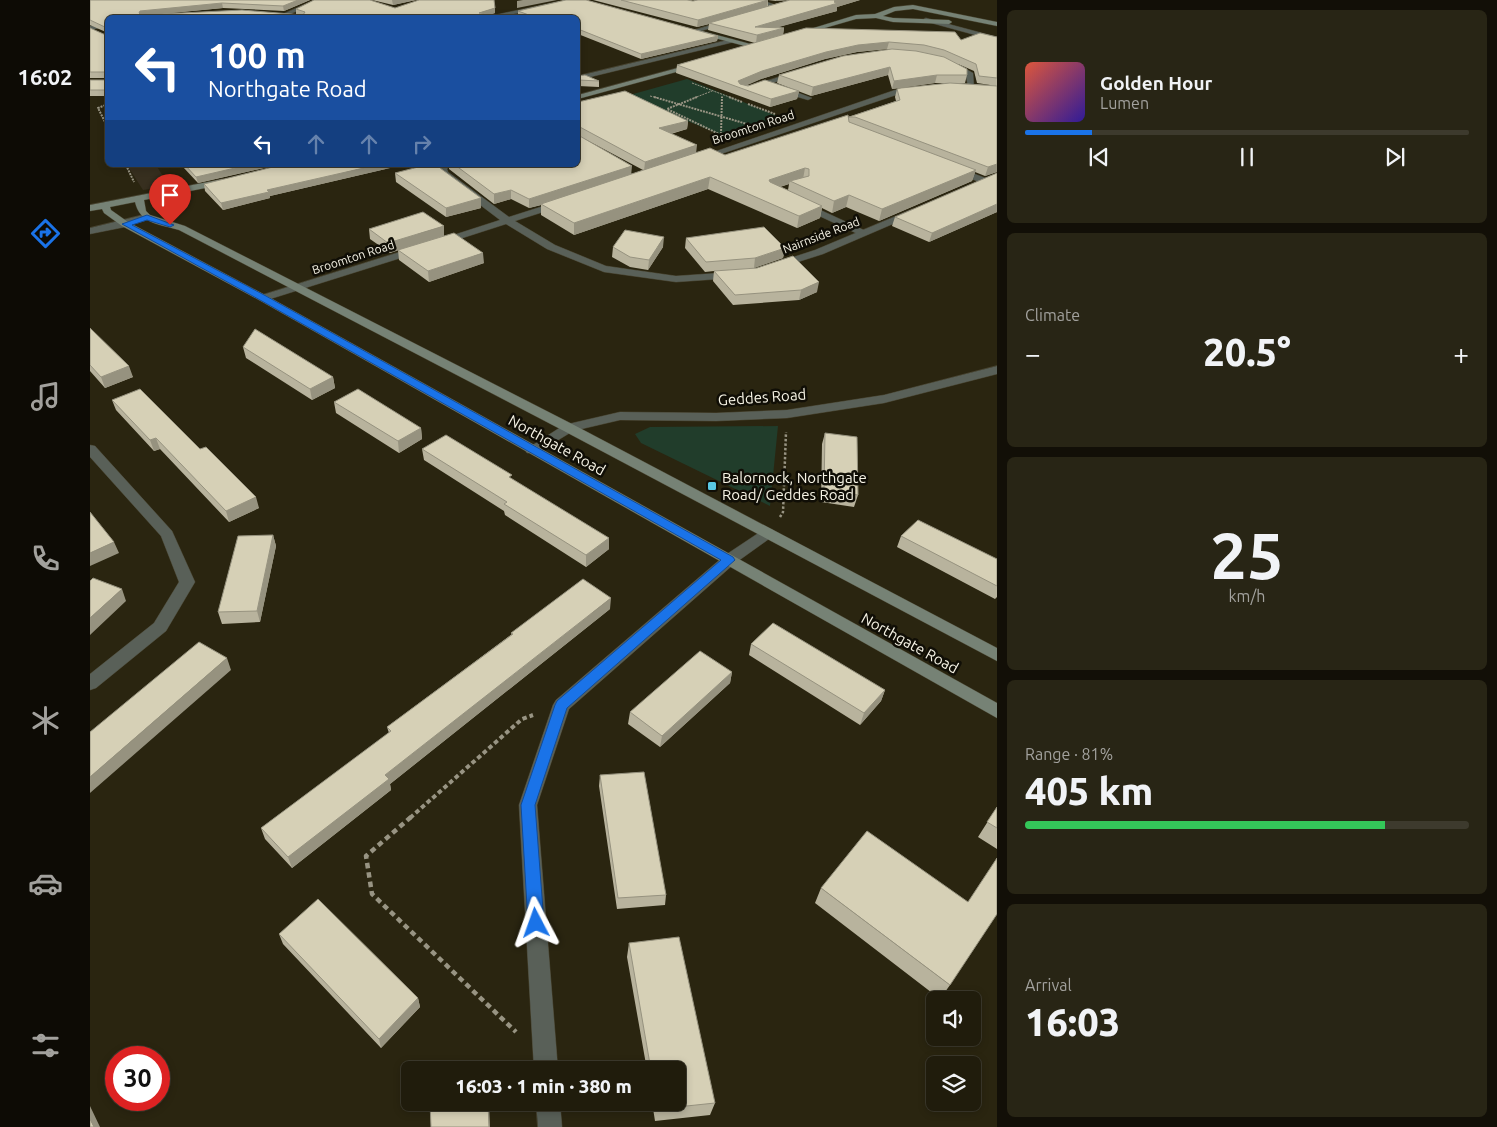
<!DOCTYPE html>
<html lang="en">
<head>
<meta charset="utf-8">
<style>
	body { margin:0; font-family:Ubuntu,sans-serif; background:#282515; color:#f1f3f6; height:100vh; display:flex; flex-direction:column; font-size:19px; white-space:nowrap }
	* { box-sizing:border-box; margin:0 }
	p { font-size:16px; color:#a2a19d }
	.icon { flex:none; width:28px; height:28px; fill:none; stroke:currentColor; stroke-width:2; stroke-linecap:round; stroke-linejoin:round }
	.map { position:relative; flex:1; overflow:hidden }
	.details { display:flex; flex-direction:column; gap:10px; padding:10px; background:#120f07; width:500px }
	.details>* { flex:none }
	.hud { position:absolute; left:15px; top:15px; width:475px; height:152px; border-radius:8px; box-shadow:0 2px 8px #0003,0 0 0 1px #3d3a2d; background:#1a4fa0; color:#fff; overflow:hidden }
	.controls { position:absolute; left:836px; top:991px; display:grid; gap:10px }
	.controls a { display:grid; place-items:center; width:55px; height:55px; border-radius:8px; background:#201c0c; box-shadow:0 2px 8px #0003,0 0 0 1px #3d3a2d; font-size:25px }
	.speed { position:absolute; left:15px; top:1046px; display:flex; gap:10px; font-size:25px; font-weight:700; text-align:center }
	.speed>* { display:grid; place-content:center; width:65px; height:65px; border-radius:50%; background:#201c0c; box-shadow:0 2px 8px #0003,0 0 0 1px #3d3a2d; line-height:1 }
	.speed .limit { border:8px solid #d22; background:#fff; color:#111 }
	.pin { position:absolute; display:grid; place-items:center; width:42px; height:42px; color:#fff; margin:-51px -21px; border-radius:50% 50% 50% 0; rotate:-45deg; box-shadow:0 0 5px #0007 }
	.pin .icon { rotate:45deg }
	.me { position:absolute; width:55px; margin:-28px; rotate:356deg; stroke-linejoin:round; filter:drop-shadow(0 0 4px #0008) }
	.turn { display:flex; align-items:center; gap:18px; height:105px; padding:0 20px; font-size:22px }
	.turn .icon { width:65px; height:65px; stroke-width:2.5 }
	.turn b { display:block; font-size:35px; line-height:42px }
	.lanes { display:flex; align-items:center; height:48px; padding:0 20px; background:#0003; justify-content:center; gap:25px; direction:ltr }
	.lanes .off { opacity:.35 }
	.big { font-size:38px; font-weight:800; line-height:1.1 }
	.details .card { flex:1; display:flex; flex-direction:column; justify-content:center; gap:8px; min-width:0; padding:0 18px; border-radius:8px; background:#282515 }
	.details .dial { align-items:center; gap:0 }
	.dial b { font-size:65px; line-height:1 }
	.song { display:flex; align-items:center; gap:15px }
	.cover { width:60px; height:60px; border-radius:8px; background:linear-gradient(135deg,hsl(10 70% 55%),hsl(250 70% 35%)) }
	.played { height:5px; border-radius:2px; background:linear-gradient(90deg,#1a73e8 15%,#3d3a2d 15%) }
	.keys { display:flex; justify-content:space-around; direction:ltr }
	.heat { display:flex; justify-content:space-between; align-items:center; font-size:28px; direction:ltr }
	.charge { height:8px; border-radius:4px; background:linear-gradient(90deg,#34c759 81%,#3d3a2d 0) }
	.trip { position:absolute; left:311px; top:1061px; width:285px; height:50px; border-radius:8px; background:#201c0c; box-shadow:0 2px 8px #0003,0 0 0 1px #3d3a2d; font-weight:800; line-height:50px; text-align:center }
	main { display:flex; flex:1; min-height:0 }
	.tabs { display:flex; flex-direction:column; width:90px; justify-content:space-around; align-items:center; background:#0d0b05; color:#a2a19d }
	.tabs .icon { width:35px; height:35px }
	.tabs .active { color:#1a73e8 }
	.tabs b { font-size:22px; color:#f1f3f6 }
	.map>svg:first-child { display:block }
</style>
</head>
<body>
<main>
<nav class="tabs">
<b>16:02</b>
<svg class="icon active" aria-label="directions" viewBox="0 0 24 24"><path d="M12 3l9 9-9 9-9-9zM9 14v-3h6M13 9l2 2-2 2"/></svg>
<svg class="icon" aria-label="music" viewBox="0 0 24 24"><path d="M9 18V5l10-2v13"/><circle cx="6" cy="18" r="3"/><circle cx="16" cy="16" r="3"/></svg>
<svg class="icon" aria-label="phone" viewBox="0 0 24 24"><path d="M5 4h4l2 5-3 2q2 4 5 5l2-3 5 2v4C11 20 4 13 5 4z"/></svg>
<svg class="icon" aria-label="climate" viewBox="0 0 24 24"><path d="M12 3v18M4 7l16 10M4 17L20 7"/></svg>
<svg class="icon" aria-label="car" viewBox="0 0 24 24"><path d="M5 17H2v-5l4-1 3-4h7l3 4 3 1v5h-3M9 17h6M6 11h13"/><circle cx="7" cy="17" r="2"/><circle cx="17" cy="17" r="2"/></svg>
<svg class="icon" aria-label="filters" viewBox="0 0 24 24"><path d="M4 7h16M4 17h16"/><circle cx="9" cy="7" r="2"/><circle cx="15" cy="17" r="2"/></svg>
</nav>
<div class="map">
<svg width="907" height="1127" viewBox="0 0 907 1127">
	<rect width="100%" height="100%" fill="#2a2510"/>
	<path fill="#372f1f" d="M 37,165 L 66,165 L 79,186 L 53,190 Z"/>
	<path fill="#213d2b" d="M 597,79 L 697,120 L 639,138 L 536,96 Z
		M 688,426 L 680,506 L 551,443 L 545,434 L 560,427 Z"/>
	<g fill="none" stroke-linecap="round" stroke-linejoin="round">
		<defs>
			<path id="lane" d="M 687,87 L 693,87 L 722,98 L 718,100 L 687,91 Z
				M 713,202 L 776,231 L 778,233 L 776,235 L 770,235 L 710,207 L 710,203 Z"/>
			<path id="street" d="M 225,0 L 233,0 L 198,15 L 193,14 Z
				M 476,0 L 488,0 L 406,18 L 391,18 Z
				M 661,0 L 671,0 L 692,7 L 689,9 Z
				M 836,18 L 907,37 L 907,41 L 834,21 L 834,19 Z
				M 637,20 L 640,22 L 639,23 L 604,33 L 601,31 Z
				M 18,22 L 18,26 L 0,30 L 0,26 Z
				M 642,39 L 645,41 L 644,42 L 488,80 L 488,76 Z
				M 859,62 L 863,62 L 883,73 L 884,87 L 878,87 L 876,76 L 859,64 Z
				M 707,71 L 711,73 L 710,75 L 662,89 L 658,87 Z
				M 826,87 L 829,87 L 829,91 L 809,94 L 613,160 L 606,158 L 805,90 Z
				M 351,165 L 360,165 L 357,169 L 358,172 L 419,217 L 466,202 L 472,202 L 472,206 L 425,221 L 465,245 L 516,266 L 586,276 L 644,272 L 649,275 L 644,278 L 586,282 L 514,272 L 457,249 L 416,224 L 354,244 L 348,244 L 348,240 L 410,220 L 352,176 L 348,169 Z
				M 864,166 L 898,179 L 899,181 L 898,183 L 892,183 L 861,171 L 861,167 Z
				M 823,209 L 828,212 L 826,214 L 733,254 L 686,269 L 681,266 L 682,264 L 725,250 Z
				M 57,214 L 62,217 L 60,219 L 35,227 L 0,234 L 0,228 Z
				M 329,246 L 333,247 L 333,251 L 177,300 L 169,300 L 168,298 L 169,296 Z
				M 907,366 L 907,374 L 794,403 L 697,418 L 626,421 L 530,420 L 483,431 L 447,453 L 437,453 L 435,450 L 474,425 L 530,412 L 626,413 L 697,410 L 794,395 Z
				M 0,445 L 5,446 L 82,531 L 105,582 L 76,631 L 6,688 L 0,690 L 0,674 L 64,623 L 89,582 L 71,536 L 0,457 Z
				M 678,528 L 683,530 L 685,533 L 683,536 L 644,564 L 479,709 L 447,805 L 468,1070 L 444,1070 L 429,805 L 463,705 L 466,700 L 634,556 L 673,530 Z
				M 446,1102 L 470,1102 L 472,1127 L 448,1127 Z"/>
			<path id="secondary" d="M 823,5 L 907,22 L 907,26 L 823,9 L 805,11 L 793,16 L 803,18 L 859,20 L 862,22 L 859,24 L 803,22 L 786,18 L 766,19 L 707,36 L 704,34 L 766,15 L 785,14 L 804,7 Z
				M 608,30 L 668,46 L 669,47 L 666,49 L 606,33 L 606,31 Z
				M 606,63 L 608,64 L 608,66 L 488,99 L 488,95 Z
				M 133,179 L 136,180 L 136,184 L 54,200 L 56,211 L 60,215 L 95,226 L 484,425 L 907,648 L 907,661 L 474,431 L 89,230 C 69,224 50,224 45,202 L 20,207 L 21,210 L 38,222 L 177,296 L 907,703 L 907,718 L 169,300 L 32,226 L 14,213 L 12,209 L 0,211 L 0,205 Z"/>
		</defs>
		<use href="#lane" stroke="#47422e" stroke-width="1"/>
		<use href="#street" stroke="#47422e" stroke-width="1"/>
		<use href="#secondary" stroke="#47422e" stroke-width="1"/>
		<path stroke="#989483" stroke-width="1" stroke-dasharray="2 1" stroke-linecap="butt" d="M 602,83 L 642,98
			M 560,96 L 568,98
			M 604,98 L 622,91
			M 632,98 L 632,95"/>
		<path stroke="#989483" stroke-width="2" stroke-dasharray="2 1" stroke-linecap="butt" d="M 564,97 L 657,124
			M 607,97 L 577,109 L 629,134
			M 639,97 L 652,102
			M 18,104 L 8,108 L 18,128
			M 658,104 L 685,114
			M 631,134 L 632,97
			M 36,165 L 44,182"/>
		<path stroke="#989483" stroke-width="2.5" stroke-dasharray="2.5 2" stroke-linecap="butt" d="M 690,517 L 693,512 L 696,432"/>
		<path stroke="#989483" stroke-width="4" stroke-dasharray="4.5 3" stroke-linecap="butt" d="M 320,818 L 432,719 L 443,715"/>
		<path stroke="#989483" stroke-width="4.5" stroke-dasharray="5.5 4" stroke-linecap="butt" d="M 321,817 L 276,856 L 282,894 L 426,1032"/>
		<use href="#lane" fill="#596058" fill-rule="evenodd"/>
		<use href="#street" fill="#596058" fill-rule="evenodd"/>
		<use href="#secondary" fill="#768275" fill-rule="evenodd"/>
	</g>
	<path fill="#b8b39d" fill-rule="evenodd" d="M 0,0 L 220,0 L 194,11 L 133,8 L 80,13 L 208,14 L 206,14 L 206,9 L 305,8 L 405,13 L 401,14 L 18,33 L 0,25 Z
		M 282,0 L 326,0 L 303,5 Z
		M 476,0 L 496,0 L 628,36 L 627,41 L 551,59 L 488,34 L 488,18 L 434,18 L 428,15 L 428,11 Z
		M 503,0 L 597,0 L 603,1 L 608,0 L 770,0 L 747,7 L 747,11 L 688,27 L 694,28 L 693,35 L 871,40 L 907,37 L 907,172 L 895,176 L 885,172 L 882,181 L 789,221 L 756,207 L 742,213 L 732,208 L 730,218 L 707,228 L 618,189 L 484,235 L 451,215 L 451,205 L 439,208 L 421,199 L 404,204 L 359,169 L 359,165 L 488,165 L 488,102 L 598,121 L 597,129 L 581,134 L 606,153 L 635,155 L 758,120 L 759,117 L 806,101 L 805,97 L 807,89 L 859,83 L 845,83 L 802,89 L 798,75 L 721,96 L 687,83 L 689,75 L 801,49 L 797,49 L 767,52 L 735,59 L 671,79 L 656,85 L 709,91 L 707,99 L 680,107 L 586,73 L 587,65 L 665,43 L 618,30 L 619,24 L 607,27 ZM 678,0 L 686,1 L 699,0 L 678,6 ZM 868,64 L 884,71 L 887,83 L 900,85 L 863,83 L 875,83 L 877,75 ZM 493,138 L 553,170 L 542,174 ZM 699,184 L 698,190 L 690,187 Z
		M 0,28 L 18,36 L 18,78 L 0,78 Z
		M 488,76 L 509,81 L 509,87 L 488,86 Z
		M 0,80 L 18,80 L 18,96 L 0,96 Z
		M 92,165 L 187,165 L 108,183 L 93,167 Z
		M 300,168 L 180,196 L 180,198 L 133,210 L 115,191 L 114,184 Z
		M 350,168 L 391,198 L 391,208 L 356,217 L 306,182 L 305,173 Z
		M 907,173 L 907,212 L 839,242 L 802,226 L 805,217 Z
		M 279,229 L 354,236 L 394,263 L 339,282 L 309,260 L 308,250 L 300,253 L 280,239 Z
		M 596,238 L 695,248 L 693,258 L 664,268 L 727,292 L 709,300 L 643,305 L 623,281 L 624,271 L 615,272 L 595,248 Z
		M 523,247 L 573,247 L 558,270 L 540,267 L 522,257 Z
		M 0,328 L 43,377 L 15,388 L 0,371 Z
		M 153,347 L 243,377 L 245,388 L 222,400 L 156,358 Z
		M 22,400 L 110,449 L 169,508 L 139,522 L 70,449 L 64,451 L 26,410 Z
		M 244,402 L 331,428 L 332,439 L 309,453 L 246,413 Z
		M 735,433 L 768,495 L 764,507 L 731,502 L 732,444 Z
		M 332,449 L 519,538 L 519,549 L 496,567 L 415,515 L 414,511 L 334,460 Z
		M 183,535 L 186,546 L 170,622 L 132,624 L 128,612 Z
		M 811,536 L 907,559 L 907,597 L 905,599 L 807,547 Z
		M 520,609 L 300,784 L 301,790 L 202,868 L 175,839 L 171,828 L 299,733 L 297,727 L 422,634 L 421,633 Z
		M 661,644 L 795,690 L 791,701 L 770,725 L 659,655 Z
		M 642,672 L 640,683 L 570,747 L 538,724 L 540,712 Z
		M 510,775 L 576,895 L 575,905 L 527,909 L 509,786 Z
		M 907,807 L 907,849 L 888,837 Z
		M 731,888 L 860,985 L 850,999 L 725,903 Z
		M 189,934 L 328,998 L 330,1007 L 291,1048 L 193,944 Z
		M 539,943 L 625,1103 L 620,1115 L 565,1121 L 562,1102 L 588,1102 L 588,1070 L 557,1070 L 537,957 Z"/>
	<path fill="#96927f" d="M 208,0 L 220,0 L 194,11 L 193,6 Z
		M 302,0 L 326,0 L 303,5 Z
		M 433,0 L 467,0 L 427,8 L 427,1 Z
		M 678,0 L 677,7 L 619,23 L 619,24 L 607,27 L 608,20 Z
		M 686,0 L 700,0 L 686,1 Z
		M 747,0 L 770,0 L 747,7 L 747,11 L 664,34 L 665,27 Z
		M 132,3 L 133,8 L 52,16 L 49,13 L 50,11 Z
		M 405,8 L 405,13 L 391,18 L 389,13 Z
		M 694,28 L 693,35 L 666,43 L 667,35 Z
		M 628,36 L 627,41 L 551,59 L 551,54 Z
		M 799,42 L 797,49 L 767,52 L 735,59 L 671,79 L 651,88 L 648,81 L 672,71 L 736,52 L 768,45 Z
		M 800,67 L 798,75 L 721,96 L 723,87 Z
		M 847,75 L 845,83 L 802,89 L 804,81 Z
		M 709,91 L 707,99 L 680,107 L 681,99 Z
		M 598,121 L 597,129 L 568,137 L 569,128 Z
		M 607,145 L 606,154 L 554,171 L 555,162 Z
		M 907,164 L 907,172 L 895,176 L 898,167 Z
		M 158,165 L 187,165 L 108,183 L 106,177 Z
		M 287,165 L 300,165 L 300,168 L 180,196 L 180,198 L 133,210 L 131,203 L 177,190 Z
		M 542,166 L 541,176 L 451,204 L 451,205 L 439,208 L 439,199 Z
		M 715,168 L 713,179 L 700,181 L 699,184 L 677,191 L 679,180 Z
		M 886,170 L 882,181 L 789,221 L 792,209 Z
		M 620,177 L 618,189 L 484,235 L 484,223 Z
		M 421,190 L 421,199 L 404,204 L 404,194 Z
		M 759,195 L 756,207 L 742,213 L 744,201 Z
		M 391,198 L 391,208 L 356,217 L 356,208 Z
		M 907,204 L 907,212 L 839,242 L 842,233 Z
		M 732,206 L 730,218 L 707,228 L 709,216 Z
		M 354,226 L 354,236 L 300,253 L 298,243 Z
		M 574,237 L 573,247 L 558,270 L 559,260 Z
		M 695,248 L 693,258 L 664,268 L 665,258 Z
		M 393,253 L 394,263 L 339,282 L 338,271 Z
		M 729,282 L 727,292 L 709,300 L 711,290 Z
		M 39,366 L 43,377 L 15,388 L 11,377 Z
		M 243,377 L 245,388 L 222,400 L 220,389 Z
		M 331,428 L 332,439 L 309,453 L 308,441 Z
		M 66,438 L 70,449 L 64,451 L 60,440 Z
		M 166,497 L 169,508 L 139,522 L 136,511 Z
		M 183,535 L 186,546 L 170,622 L 167,611 Z
		M 519,538 L 519,549 L 496,567 L 496,555 Z
		M 24,542 L 29,553 L 0,566 L 0,553 Z
		M 32,589 L 36,601 L 0,635 L 0,618 Z
		M 521,598 L 520,609 L 300,784 L 301,790 L 202,868 L 198,857 L 295,775 Z
		M 137,658 L 141,670 L 0,793 L 0,777 Z
		M 642,672 L 640,683 L 570,747 L 572,736 Z
		M 795,690 L 791,701 L 770,725 L 774,713 Z
		M 328,998 L 330,1007 L 291,1048 L 289,1039 Z
		M 398,1102 L 399,1102 L 400,1127 L 399,1127 Z
		M 0,1106 L 10,1127 L 4,1127 L 0,1119 Z"/>
	<path fill="#d6d0b6" stroke="#96927f" d="M 0,0 L 208,0 L 193,6 L 132,3 L 50,11 L 49,13 L 51,15 L 152,10 L 213,15 L 215,12 L 206,9 L 224,0 L 280,0 L 305,8 L 329,0 L 404,0 L 405,8 L 389,13 L 406,15 L 407,18 L 18,18 L 18,30 L 17,28 L 0,20 Z
		M 476,0 L 496,0 L 628,36 L 551,54 L 488,29 L 488,18 L 447,18 L 428,11 Z
		M 531,0 L 597,0 L 603,1 L 608,0 L 678,0 L 608,20 Z
		M 700,0 L 747,0 L 744,1 L 747,1 L 744,2 L 748,3 L 665,27 L 694,28 L 667,35 L 619,23 Z
		M 0,28 L 18,36 L 18,74 L 16,72 L 0,72 Z
		M 716,28 L 865,32 L 871,40 L 890,33 L 907,37 L 907,78 L 889,76 L 886,64 L 854,50 L 834,45 L 799,42 L 768,45 L 736,52 L 672,71 L 648,81 L 650,84 L 658,86 L 675,80 L 709,91 L 681,99 L 587,65 Z
		M 802,49 L 826,51 L 854,57 L 877,69 L 877,75 L 847,75 L 804,81 L 800,67 L 723,87 L 689,75 L 753,56 Z
		M 495,75 L 509,81 L 488,80 L 488,76 Z
		M 0,80 L 18,80 L 18,90 L 0,90 Z
		M 860,83 L 907,86 L 907,164 L 898,167 L 765,117 L 759,117 L 810,100 L 807,89 L 811,88 Z
		M 535,91 L 598,121 L 569,128 L 607,145 L 555,162 L 488,126 L 488,131 L 488,102 Z
		M 758,115 L 759,122 L 886,170 L 792,209 L 759,195 L 744,201 L 700,181 L 719,176 L 719,169 L 715,168 L 679,180 L 680,182 L 732,206 L 709,216 L 620,177 L 484,223 L 451,204 L 620,148 L 635,155 Z
		M 488,135 L 542,166 L 439,199 L 421,190 L 404,194 L 365,165 L 488,165 Z
		M 95,165 L 158,165 L 106,177 Z
		M 191,165 L 287,165 L 177,190 L 179,192 L 131,203 L 114,184 Z
		M 336,165 L 348,165 L 350,168 L 391,198 L 356,208 L 305,173 Z
		M 907,173 L 907,204 L 842,233 L 805,217 Z
		M 333,212 L 354,226 L 298,243 L 279,229 Z
		M 674,227 L 695,248 L 665,258 L 616,262 L 596,238 Z
		M 535,230 L 574,237 L 559,260 L 540,257 L 523,247 Z
		M 364,233 L 393,253 L 338,271 L 308,250 Z
		M 703,256 L 729,282 L 711,290 L 645,295 L 624,271 L 667,268 Z
		M 0,328 L 39,366 L 11,377 L 0,365 Z
		M 165,329 L 243,377 L 220,389 L 153,347 Z
		M 50,389 L 110,449 L 116,447 L 166,497 L 136,511 L 66,438 L 60,440 L 22,400 Z
		M 268,389 L 331,428 L 308,441 L 244,402 Z
		M 735,433 L 767,437 L 768,495 L 734,491 Z
		M 356,435 L 422,475 L 419,477 L 519,538 L 496,555 L 414,504 L 417,502 L 332,449 Z
		M 0,512 L 24,542 L 0,553 Z
		M 828,520 L 907,559 L 907,586 L 811,536 Z
		M 183,535 L 167,611 L 128,612 L 148,536 Z
		M 3,578 L 32,589 L 0,618 L 0,581 Z
		M 493,579 L 521,598 L 295,775 L 299,779 L 198,857 L 171,828 L 301,731 L 297,727 L 423,634 L 421,633 Z
		M 683,623 L 795,690 L 774,713 L 661,644 Z
		M 109,642 L 137,658 L 0,777 L 0,732 Z
		M 610,651 L 642,672 L 572,736 L 540,712 Z
		M 554,772 L 576,895 L 528,898 L 510,775 Z
		M 907,807 L 907,828 L 897,822 Z
		M 777,831 L 878,902 L 907,858 L 907,914 L 860,985 L 731,888 Z
		M 228,899 L 328,998 L 289,1039 L 189,934 Z
		M 589,937 L 625,1103 L 568,1109 L 567,1102 L 588,1102 L 588,1070 L 561,1070 L 539,943 Z
		M 340,1102 L 398,1102 L 399,1127 L 341,1127 Z
		M 0,1119 L 4,1127 L 0,1127 Z"/>
	<path fill="#1a73e8" stroke="#114b97" d="M 57,215 L 84,225 L 80,227 L 57,220 L 42,225 L 176,296 L 643,557 L 645,560 L 477,708 L 445,805 L 454,923 L 452,928 L 446,930 L 441,928 L 438,923 L 431,805 L 465,705 L 467,701 L 631,560 L 170,300 L 32,224 Z"/>
	<rect fill="#59c8e4" stroke="#100e06" stroke-width="2" x="617" y="481" width="10" height="10" rx="2.5"/>
	<g text-anchor="middle" dominant-baseline="central" stroke-width="5" stroke-linejoin="round" paint-order="stroke">
		<g font-size="12" fill="#f6f3e5" stroke="#100e06">
			<text transform="translate(663 127) rotate(-18)">Broomton Road</text>
			<text transform="translate(731 235) rotate(-21)">Nairnside Road</text>
			<text transform="translate(263 257) rotate(-18)">Broomton Road</text>
		</g>
		<g font-size="15" fill="#f6f3e5" stroke="#100e06">
			<text transform="translate(672 397) rotate(-4)">Geddes Road</text>
			<text transform="translate(467 445) rotate(29)">Northgate Road</text>
			<text transform="translate(820 643) rotate(29)">Northgate Road</text>
		</g>
		<g font-size="15" fill="#f6f3e5" stroke="#100e06" text-anchor="start">
			<text x="632" y="477">Balornock, Northgate<tspan x="632" dy="17">Road/ Geddes Road</tspan></text>
		</g>
	</g>
</svg>
<div class="controls">
<a><svg class="icon" aria-label="sound" viewBox="0 0 24 24"><path d="M4 9h4l5-4v14l-5-4H4zM17 9q2 3 0 6"/></svg></a>
<a><svg class="icon" aria-label="layers" viewBox="0 0 24 24"><path d="M12 4l9 5-9 5-9-5zM3 14l9 5 9-5"/></svg></a>
</div>
<div class="speed"><div class="limit">30</div></div>
<div class="pin" style="left:80px;top:225px;background:#d93025"><svg class="icon" aria-label="arrive" viewBox="0 0 24 24"><path d="M6 21V4h12l-3 4 3 4H6"/></svg></div>
<svg class="me" style="left:446px;top:923px" viewBox="-20 -20 40 40"><path d="M0-17L14 15 0 8-14 15z" fill="#1a73e8" stroke="#fff" stroke-width="4"/></svg>
<div class="trip">16:03 · 1 min · 380 m</div>
<div class="hud">
<div class="turn"><svg class="icon" aria-label="left" viewBox="0 0 24 24"><path d="M17 20v-9H6M10 6l-5 5 5 5"/></svg><div><b>100 m</b>Northgate Road</div></div>
<div class="lanes"><svg class="icon" aria-label="left" viewBox="0 0 24 24"><path d="M17 20v-9H6M10 6l-5 5 5 5"/></svg><svg class="icon off" aria-label="ahead" viewBox="0 0 24 24"><path d="M12 20V5M6 11l6-6 6 6"/></svg><svg class="icon off" aria-label="ahead" viewBox="0 0 24 24"><path d="M12 20V5M6 11l6-6 6 6"/></svg><svg class="icon off" aria-label="right" viewBox="0 0 24 24"><path d="M7 20v-9h11M14 6l5 5-5 5"/></svg></div>
</div>
</div>
<section class="details">
<div class="card">
<div class="song"><i class="cover"></i><div><b>Golden Hour</b><p>Lumen</p></div></div>
<div class="played"></div>
<div class="keys"><svg class="icon" aria-label="previous" viewBox="0 0 24 24"><path d="M18 5L8 12l10 7zM5 5v14"/></svg><svg class="icon" aria-label="pause" viewBox="0 0 24 24"><path d="M8 5v14M16 5v14"/></svg><svg class="icon" aria-label="next" viewBox="0 0 24 24"><path d="M6 5l10 7-10 7zM19 5v14"/></svg></div>
</div>
<div class="card"><p>Climate</p>
<div class="heat"><a>−</a><b class="big">20.5°</b><a>+</a></div>
</div>
<div class="card dial"><b>25</b><p>km/h</p></div>
<div class="card"><p>Range · 81%</p><b class="big">405 km</b><div class="charge"></div></div>
<div class="card"><p>Arrival</p><b class="big">16:03</b></div>
</section>
</main>
</body>
</html>
